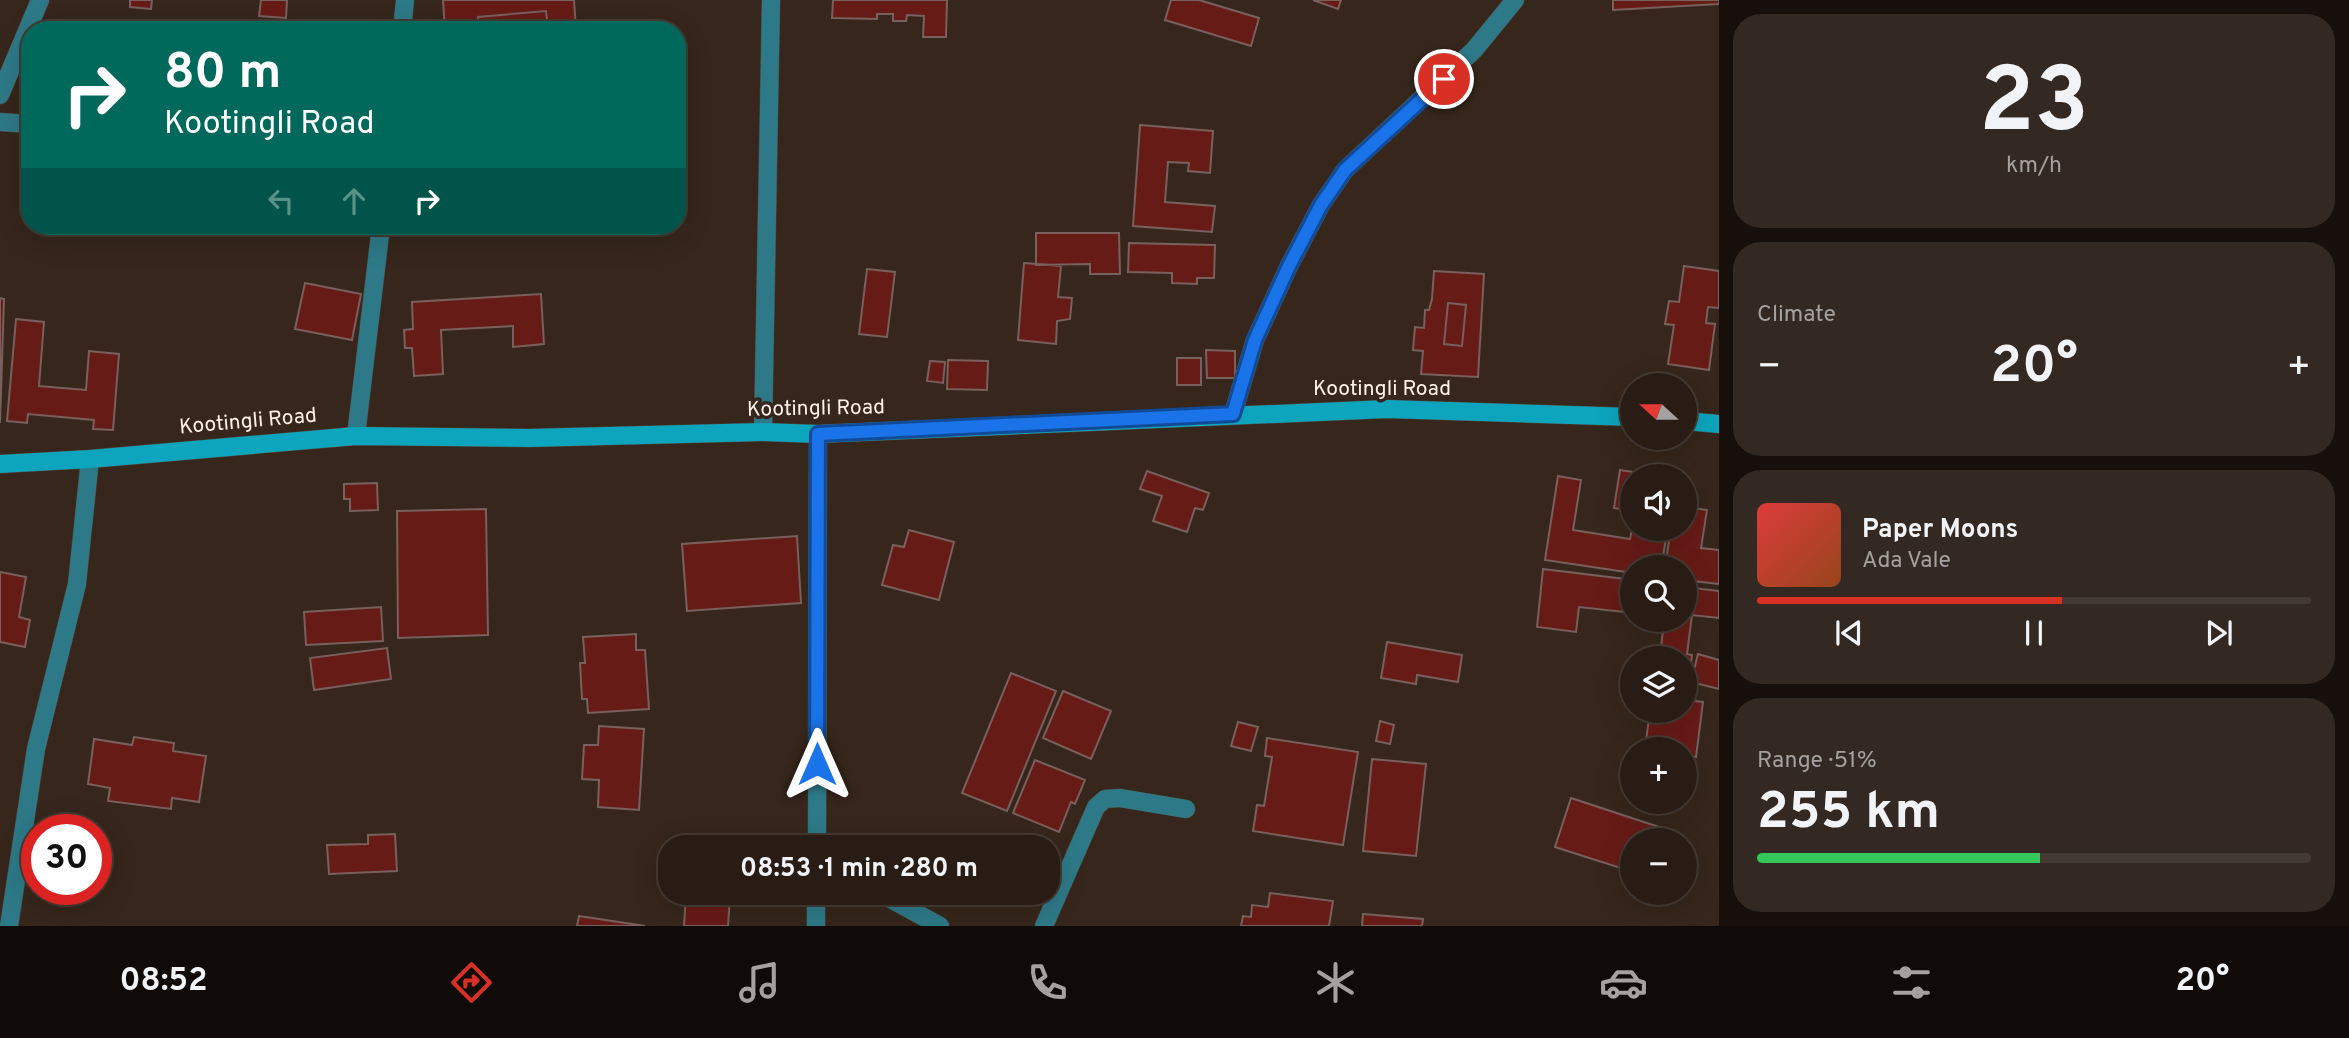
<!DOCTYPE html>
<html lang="en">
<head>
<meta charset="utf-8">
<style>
	body { margin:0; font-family:Overpass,sans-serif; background:#342922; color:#f1f3f6; height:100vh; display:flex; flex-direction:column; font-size:26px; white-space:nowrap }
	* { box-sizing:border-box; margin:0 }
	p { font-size:23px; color:#a5a1a0 }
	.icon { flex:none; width:38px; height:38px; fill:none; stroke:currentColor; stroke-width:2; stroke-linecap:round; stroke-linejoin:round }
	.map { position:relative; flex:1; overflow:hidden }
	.details { display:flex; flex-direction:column; gap:14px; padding:14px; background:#160f0b; width:630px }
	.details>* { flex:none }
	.hud { position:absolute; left:21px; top:21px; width:665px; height:214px; border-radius:28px; box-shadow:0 7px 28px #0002,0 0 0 2px #443a34; background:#00695c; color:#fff; overflow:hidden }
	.needle { width:46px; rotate:291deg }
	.controls { position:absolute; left:1620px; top:373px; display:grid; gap:14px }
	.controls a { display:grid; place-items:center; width:77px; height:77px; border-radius:50%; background:#281c14; box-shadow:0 7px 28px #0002,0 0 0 2px #443a34; font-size:35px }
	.speed { position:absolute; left:21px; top:814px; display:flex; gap:14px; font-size:35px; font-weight:700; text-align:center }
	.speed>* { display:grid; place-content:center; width:91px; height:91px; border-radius:50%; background:#281c14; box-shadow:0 7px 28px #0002,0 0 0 2px #443a34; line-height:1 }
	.speed .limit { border:10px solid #d22; background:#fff; color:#111 }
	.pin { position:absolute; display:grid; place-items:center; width:60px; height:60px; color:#fff; margin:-30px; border:4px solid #fff; border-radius:50%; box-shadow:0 2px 7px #0007 }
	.me { position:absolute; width:77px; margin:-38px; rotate:0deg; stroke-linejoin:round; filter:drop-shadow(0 0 5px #0008) }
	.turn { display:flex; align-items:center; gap:24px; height:147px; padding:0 28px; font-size:32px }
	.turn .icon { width:91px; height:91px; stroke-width:2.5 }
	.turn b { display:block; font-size:49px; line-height:60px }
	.lanes { display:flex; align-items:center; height:66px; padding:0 28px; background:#0003; justify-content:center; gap:35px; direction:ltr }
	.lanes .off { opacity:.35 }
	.big { font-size:52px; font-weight:700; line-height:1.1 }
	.details .tile { flex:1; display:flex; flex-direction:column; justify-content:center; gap:10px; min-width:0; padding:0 24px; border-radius:28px; background:#342922 }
	.details .dial { align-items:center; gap:0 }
	.dial b { font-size:91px; line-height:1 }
	.song { display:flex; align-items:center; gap:21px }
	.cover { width:84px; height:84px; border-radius:10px; background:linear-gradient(135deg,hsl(0 70% 55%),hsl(20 70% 35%)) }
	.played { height:7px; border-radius:4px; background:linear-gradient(90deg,#d93025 55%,#443a34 55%) }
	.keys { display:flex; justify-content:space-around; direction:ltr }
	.heat { display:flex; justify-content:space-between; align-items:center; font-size:38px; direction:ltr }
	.charge { height:10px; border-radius:5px; background:linear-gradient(90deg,#34c759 51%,#443a34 0) }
	.trip { position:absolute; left:658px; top:835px; width:402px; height:70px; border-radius:28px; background:#281c14; box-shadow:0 7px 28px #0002,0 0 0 2px #443a34; font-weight:700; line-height:70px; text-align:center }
	.tab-bar { display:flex; height:112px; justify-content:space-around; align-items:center; background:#100b08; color:#a5a1a0 }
	.tab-bar .icon { width:49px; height:49px }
	.tab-bar .selected { color:#d93025 }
	.tab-bar b { font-size:32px; color:#f1f3f6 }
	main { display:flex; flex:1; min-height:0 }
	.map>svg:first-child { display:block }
</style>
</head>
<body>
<main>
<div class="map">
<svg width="1719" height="926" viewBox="0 0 1719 926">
	<rect width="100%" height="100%" fill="#36261b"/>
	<path fill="#671b17" stroke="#78605c" stroke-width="2" fill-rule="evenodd" d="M 130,0 L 152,0 L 151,9 L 130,7 Z
		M 261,0 L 287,0 L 286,18 L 259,16 Z
		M 443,0 L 574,0 L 576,30 L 548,30 L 546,11 L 478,17 L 479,30 L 445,30 Z
		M 833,0 L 947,0 L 946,37 L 923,37 L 924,16 L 907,15 L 906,21 L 893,21 L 893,14 L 877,14 L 877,19 L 832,18 Z
		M 1171,0 L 1199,0 L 1259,18 L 1251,46 L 1165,20 Z
		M 1313,0 L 1341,0 L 1338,9 Z
		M 1613,0 L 1719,0 L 1719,4 L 1613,10 Z
		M 546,11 L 548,30 L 479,30 L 478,17 Z
		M 1140,125 L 1213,131 L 1210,173 L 1188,171 L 1189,163 L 1168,162 L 1165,202 L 1215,206 L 1212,232 L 1133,226 Z
		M 26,161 L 30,161 L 30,211 L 25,211 Z
		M 1036,233 L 1119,233 L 1120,274 L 1090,274 L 1090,264 L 1036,265 Z
		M 1129,243 L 1215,245 L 1214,278 L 1197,278 L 1197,284 L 1172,283 L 1172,273 L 1128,272 Z
		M 1024,263 L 1061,266 L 1058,297 L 1072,298 L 1070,319 L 1057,321 L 1056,344 L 1018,340 Z
		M 1684,266 L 1719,271 L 1719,308 L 1708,307 L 1706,323 L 1715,324 L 1709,370 L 1668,364 L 1674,325 L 1665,324 L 1669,301 L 1679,302 Z
		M 867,269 L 895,272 L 887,337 L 859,334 Z
		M 1434,271 L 1484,274 L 1478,377 L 1421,374 L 1423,351 L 1413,350 L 1415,327 L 1424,328 L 1425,310 L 1429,310 L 1432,299 ZM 1448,303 L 1466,305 L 1462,346 L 1444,344 Z
		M 305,283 L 361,294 L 352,340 L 295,329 Z
		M 541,294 L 544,344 L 513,347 L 513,326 L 441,330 L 443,374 L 414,376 L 412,348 L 405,348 L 404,330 L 413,329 L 412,302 Z
		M 0,298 L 4,299 L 0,423 Z
		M 1448,303 L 1466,305 L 1462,346 L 1444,344 Z
		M 16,319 L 44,322 L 39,386 L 86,390 L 89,351 L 119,354 L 113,430 L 93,429 L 94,420 L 28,414 L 27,423 L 7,421 Z
		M 1206,350 L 1235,351 L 1235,378 L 1207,378 Z
		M 1177,358 L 1201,358 L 1201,385 L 1177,385 Z
		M 948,360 L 988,361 L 987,390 L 947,389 Z
		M 930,361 L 945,362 L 943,383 L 927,381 Z
		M 1620,470 L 1660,476 L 1633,476 L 1633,511 L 1614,508 Z
		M 1147,471 L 1209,493 L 1203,510 L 1195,508 L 1187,532 L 1153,521 L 1162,496 L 1140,489 Z
		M 1558,476 L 1581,480 L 1573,530 L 1630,539 L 1633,524 L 1633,528 L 1671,528 L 1665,567 L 1633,567 L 1633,573 L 1545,560 Z
		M 377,483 L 378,510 L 350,511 L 350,499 L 344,499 L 344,484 Z
		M 1685,507 L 1707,510 L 1701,548 L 1719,550 L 1719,584 L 1685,580 L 1685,567 L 1661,567 L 1668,528 L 1685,528 Z
		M 486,509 L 488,635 L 398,638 L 397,511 Z
		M 909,530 L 954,542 L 939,600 L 882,585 L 893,545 L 904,547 Z
		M 797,536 L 801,603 L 687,611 L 682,544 Z
		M 1543,569 L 1633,580 L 1633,613 L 1579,607 L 1576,632 L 1537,627 Z
		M 0,572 L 26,577 L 19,617 L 30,620 L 25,647 L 0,642 Z
		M 1685,587 L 1719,591 L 1719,618 L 1692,615 L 1687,654 L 1692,655 L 1689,680 L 1685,679 L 1685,658 L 1660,658 L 1664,620 L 1685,620 Z
		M 381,607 L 383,641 L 306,645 L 304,612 Z
		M 636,634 L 636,650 L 645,650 L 649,709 L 588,713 L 587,699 L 582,699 L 580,663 L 585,663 L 583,637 Z
		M 1387,642 L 1462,655 L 1458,682 L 1417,675 L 1416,684 L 1381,678 Z
		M 387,648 L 391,679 L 314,690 L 310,658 Z
		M 1698,654 L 1719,660 L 1719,689 L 1691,682 Z
		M 1011,673 L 1056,691 L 1007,811 L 962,793 Z
		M 1063,691 L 1111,711 L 1091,759 L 1043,738 Z
		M 1685,700 L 1703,702 L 1696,757 L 1685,755 L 1685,749 L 1645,749 L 1650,710 L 1685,710 Z
		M 1380,721 L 1394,725 L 1390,744 L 1376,741 Z
		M 1238,722 L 1258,727 L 1251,751 L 1231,746 Z
		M 599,726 L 644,729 L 639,810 L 598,807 L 599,780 L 582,779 L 584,745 L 598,745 Z
		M 134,737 L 174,743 L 173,751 L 206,756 L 199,802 L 172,798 L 171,809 L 108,801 L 110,788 L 88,784 L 94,739 L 132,745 Z
		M 1267,738 L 1358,752 L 1343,845 L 1253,831 L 1257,805 L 1264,806 L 1272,757 L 1265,756 Z
		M 1372,759 L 1426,764 L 1416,856 L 1363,851 Z
		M 1035,760 L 1085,780 L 1075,804 L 1071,802 L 1059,832 L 1013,813 Z
		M 1571,798 L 1662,828 L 1658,840 L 1633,840 L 1633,872 L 1555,847 Z
		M 395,834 L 397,871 L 329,874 L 327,845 L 368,844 L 368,835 Z
		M 686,893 L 730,896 L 728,926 L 684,926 Z
		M 1270,893 L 1333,901 L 1329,926 L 1241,926 L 1243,916 L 1251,917 L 1252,905 L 1268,907 Z
		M 1363,914 L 1423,919 L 1422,926 L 1362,926 Z
		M 579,916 L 645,926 L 577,926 Z"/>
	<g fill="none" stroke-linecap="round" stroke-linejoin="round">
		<defs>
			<path id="street" d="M 402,30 L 405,0
				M 0,95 L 40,0
				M 0,122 L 30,124
				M 1233,414 L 1255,340 L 1289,266 L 1321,205 L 1345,170 L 1474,50 L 1515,0
				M 763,432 L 771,0
				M 356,436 L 381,226
				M 817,847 L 818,434
				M 878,892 L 940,926
				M 9,926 L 36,749 L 77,584 L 90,459
				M 816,926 L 816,892
				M 1044,926 L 1096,807 L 1105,799 L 1120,798 L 1186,809"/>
			<path id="secondary" d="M 1685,421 L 1719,424
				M 0,464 L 90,459 L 356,436 L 529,438 L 763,432 L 818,434 L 1387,409 L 1633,417"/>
		</defs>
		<use href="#street" stroke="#524338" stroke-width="19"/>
		<use href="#secondary" stroke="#524338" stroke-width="19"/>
		<use href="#street" stroke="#2e7988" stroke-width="18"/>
		<use href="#secondary" stroke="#0ca5bd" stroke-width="18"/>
	</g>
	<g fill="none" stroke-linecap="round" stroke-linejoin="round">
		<defs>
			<path id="route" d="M 817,764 L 818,434 L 1233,414 L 1255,340 L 1289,266 L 1321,205 L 1345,170 L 1444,79"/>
		</defs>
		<use href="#route" stroke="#114b97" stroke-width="18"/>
		<use href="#route" stroke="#1a73e8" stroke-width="12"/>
	</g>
	<g text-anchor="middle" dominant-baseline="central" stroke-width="7" stroke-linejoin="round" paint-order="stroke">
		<g font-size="21" fill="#fef2eb" stroke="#36261b">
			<text x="1382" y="389">Kootingli Road</text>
			<text transform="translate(816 409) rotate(-1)">Kootingli Road</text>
			<text transform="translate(248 422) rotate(-5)">Kootingli Road</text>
		</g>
	</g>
</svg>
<div class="controls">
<a><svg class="needle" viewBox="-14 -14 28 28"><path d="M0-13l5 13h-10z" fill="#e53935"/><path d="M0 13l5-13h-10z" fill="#a5a1a0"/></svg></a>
<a><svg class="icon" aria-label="sound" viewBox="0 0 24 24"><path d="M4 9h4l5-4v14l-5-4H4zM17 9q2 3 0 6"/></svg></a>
<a><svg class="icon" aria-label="search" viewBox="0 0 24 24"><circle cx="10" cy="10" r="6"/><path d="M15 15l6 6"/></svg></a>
<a><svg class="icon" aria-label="layers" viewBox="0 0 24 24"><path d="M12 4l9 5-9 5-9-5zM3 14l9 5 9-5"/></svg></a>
<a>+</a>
<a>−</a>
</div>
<div class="speed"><div class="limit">30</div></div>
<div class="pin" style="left:1444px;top:79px;background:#d93025"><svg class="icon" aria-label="arrive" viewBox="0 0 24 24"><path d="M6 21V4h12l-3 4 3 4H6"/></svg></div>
<svg class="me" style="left:817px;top:764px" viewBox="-20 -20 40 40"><path d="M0-17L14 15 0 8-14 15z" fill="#1a73e8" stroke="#fff" stroke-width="4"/></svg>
<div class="trip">08:53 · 1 min · 280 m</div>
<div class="hud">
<div class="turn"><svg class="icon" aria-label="right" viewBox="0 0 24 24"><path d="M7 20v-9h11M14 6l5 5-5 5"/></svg><div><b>80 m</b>Kootingli Road</div></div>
<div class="lanes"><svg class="icon off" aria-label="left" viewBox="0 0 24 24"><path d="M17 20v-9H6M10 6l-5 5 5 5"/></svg><svg class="icon off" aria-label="ahead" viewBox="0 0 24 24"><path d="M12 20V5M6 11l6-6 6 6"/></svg><svg class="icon" aria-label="right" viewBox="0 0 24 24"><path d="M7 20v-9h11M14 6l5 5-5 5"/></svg></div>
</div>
</div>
<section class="details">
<div class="tile dial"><b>23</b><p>km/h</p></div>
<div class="tile"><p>Climate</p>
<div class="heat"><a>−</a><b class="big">20°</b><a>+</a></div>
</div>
<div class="tile">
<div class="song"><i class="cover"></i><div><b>Paper Moons</b><p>Ada Vale</p></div></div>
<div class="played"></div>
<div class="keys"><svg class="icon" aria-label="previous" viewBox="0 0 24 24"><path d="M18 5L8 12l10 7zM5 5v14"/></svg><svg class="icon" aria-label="pause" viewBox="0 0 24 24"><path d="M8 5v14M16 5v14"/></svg><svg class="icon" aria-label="next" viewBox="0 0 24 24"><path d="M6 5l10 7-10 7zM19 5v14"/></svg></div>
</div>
<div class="tile"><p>Range · 51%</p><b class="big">255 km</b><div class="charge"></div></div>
</section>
</main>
<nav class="tab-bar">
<b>08:52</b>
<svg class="icon selected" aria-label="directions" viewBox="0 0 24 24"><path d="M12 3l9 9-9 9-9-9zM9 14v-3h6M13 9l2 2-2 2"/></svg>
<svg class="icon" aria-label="music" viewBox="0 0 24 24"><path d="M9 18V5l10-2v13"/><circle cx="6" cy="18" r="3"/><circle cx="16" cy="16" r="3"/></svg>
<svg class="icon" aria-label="phone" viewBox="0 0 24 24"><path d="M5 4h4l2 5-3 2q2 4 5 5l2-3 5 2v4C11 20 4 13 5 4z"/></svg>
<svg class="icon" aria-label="climate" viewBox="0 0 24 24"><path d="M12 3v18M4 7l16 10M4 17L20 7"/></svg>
<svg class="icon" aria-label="car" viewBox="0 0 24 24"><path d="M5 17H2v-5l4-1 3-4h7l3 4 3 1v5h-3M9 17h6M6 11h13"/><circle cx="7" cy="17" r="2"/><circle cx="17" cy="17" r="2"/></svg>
<svg class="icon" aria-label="filters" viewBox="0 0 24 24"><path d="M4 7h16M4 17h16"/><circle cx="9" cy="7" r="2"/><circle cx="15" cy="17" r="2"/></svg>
<b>20°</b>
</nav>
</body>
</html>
